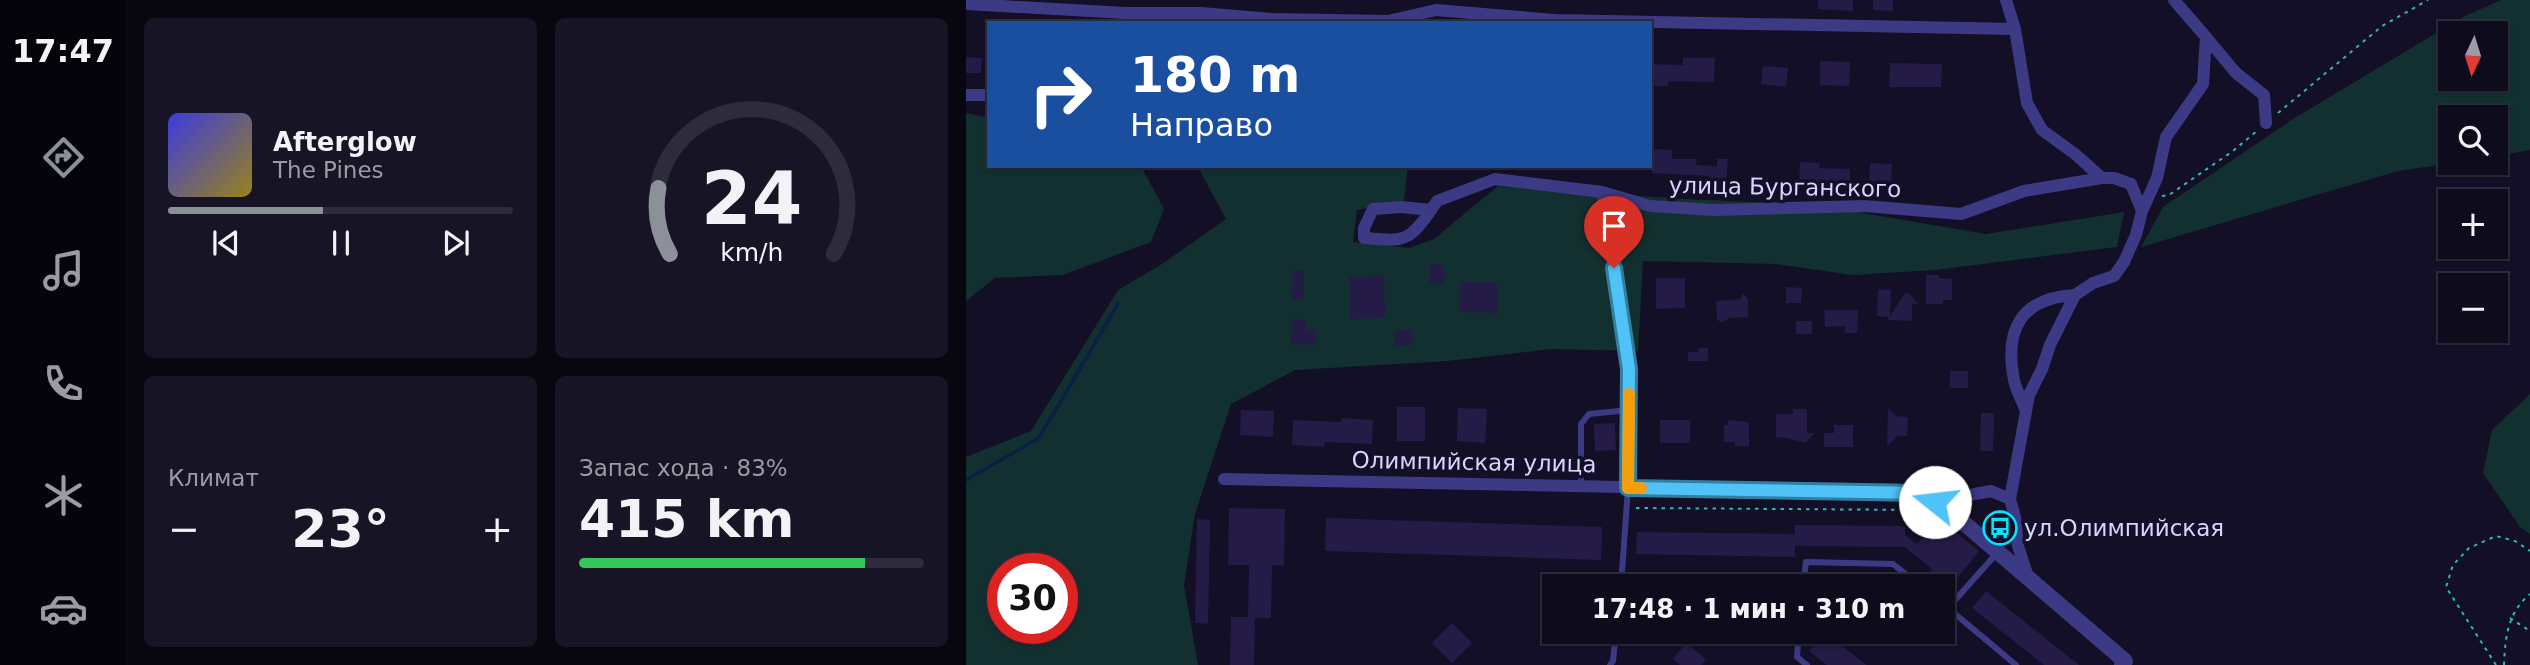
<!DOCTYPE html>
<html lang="ru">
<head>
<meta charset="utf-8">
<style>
	body { margin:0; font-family:"DejaVu Sans",sans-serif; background:#171425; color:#f1f3f6; height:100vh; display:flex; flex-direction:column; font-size:26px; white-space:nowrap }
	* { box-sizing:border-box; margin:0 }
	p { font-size:23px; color:#9b9ba3 }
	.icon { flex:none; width:38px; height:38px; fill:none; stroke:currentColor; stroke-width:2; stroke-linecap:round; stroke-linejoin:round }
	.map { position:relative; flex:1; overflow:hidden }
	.sheet { display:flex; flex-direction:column; gap:18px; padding:18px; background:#08060f; width:840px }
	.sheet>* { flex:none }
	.banner { position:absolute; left:21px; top:21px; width:665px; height:147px; border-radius:0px; box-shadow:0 2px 5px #0004,0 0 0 2px #2e2b3b; background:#1a4fa0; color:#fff; overflow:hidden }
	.needle { width:46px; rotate:184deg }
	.buttons { position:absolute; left:1472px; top:21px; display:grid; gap:14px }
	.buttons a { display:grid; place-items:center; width:70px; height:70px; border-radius:0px; background:#0e0b1c; box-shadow:0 2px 5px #0004,0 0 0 2px #2e2b3b; font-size:35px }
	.speed { position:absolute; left:21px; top:553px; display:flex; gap:14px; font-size:35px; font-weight:700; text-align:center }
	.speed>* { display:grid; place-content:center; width:91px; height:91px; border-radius:50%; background:#0e0b1c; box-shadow:0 2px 5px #0004,0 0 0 2px #2e2b3b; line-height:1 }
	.speed .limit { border:10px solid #d22; background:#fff; color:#111 }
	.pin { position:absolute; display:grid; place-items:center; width:60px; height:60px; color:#fff; margin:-72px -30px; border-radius:50% 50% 50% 0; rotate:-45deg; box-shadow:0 0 7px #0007 }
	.pin .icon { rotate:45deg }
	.me { position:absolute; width:77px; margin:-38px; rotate:286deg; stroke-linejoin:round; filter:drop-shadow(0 0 5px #0008) }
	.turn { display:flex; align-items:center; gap:24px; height:147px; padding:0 28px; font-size:32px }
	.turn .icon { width:91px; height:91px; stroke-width:2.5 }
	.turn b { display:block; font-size:49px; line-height:60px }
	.big { font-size:52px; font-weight:700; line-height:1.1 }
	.sheet .tile { flex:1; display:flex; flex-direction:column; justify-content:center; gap:10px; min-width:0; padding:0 24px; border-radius:10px; background:#171425 }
	.sheet .dial { align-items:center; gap:0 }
	.dial svg { height:182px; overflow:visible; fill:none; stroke:#2e2b3b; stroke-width:7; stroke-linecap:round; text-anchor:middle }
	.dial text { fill:#f1f3f6; stroke:none }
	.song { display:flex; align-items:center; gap:21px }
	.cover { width:84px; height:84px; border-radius:10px; background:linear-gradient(135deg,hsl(240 70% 55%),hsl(50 70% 35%)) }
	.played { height:7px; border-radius:4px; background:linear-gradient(90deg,#8c9099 45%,#2e2b3b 45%) }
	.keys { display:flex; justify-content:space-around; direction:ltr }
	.heat { display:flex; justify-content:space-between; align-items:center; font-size:38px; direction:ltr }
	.charge { height:10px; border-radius:5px; background:linear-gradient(90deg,#34c759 83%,#2e2b3b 0) }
	.sheet .tiles { flex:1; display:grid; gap:18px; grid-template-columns:repeat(2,1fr) }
	.trip { position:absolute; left:576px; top:574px; width:413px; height:70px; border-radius:0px; background:#0e0b1c; box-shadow:0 2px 5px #0004,0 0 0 2px #2e2b3b; font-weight:700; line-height:70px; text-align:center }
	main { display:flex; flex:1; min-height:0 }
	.dock { display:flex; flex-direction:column; width:126px; justify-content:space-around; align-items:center; background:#06040b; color:#9b9ba3 }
	.dock .icon { width:49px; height:49px }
	.dock .active { color:#8c9099 }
	.dock b { font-size:32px; color:#f1f3f6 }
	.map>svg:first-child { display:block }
</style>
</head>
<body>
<main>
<nav class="dock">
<b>17:47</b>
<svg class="icon active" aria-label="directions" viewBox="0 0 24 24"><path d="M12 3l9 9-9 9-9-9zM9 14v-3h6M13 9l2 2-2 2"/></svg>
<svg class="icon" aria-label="music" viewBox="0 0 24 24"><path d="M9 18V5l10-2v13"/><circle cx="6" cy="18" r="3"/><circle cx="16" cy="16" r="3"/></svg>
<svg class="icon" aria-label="phone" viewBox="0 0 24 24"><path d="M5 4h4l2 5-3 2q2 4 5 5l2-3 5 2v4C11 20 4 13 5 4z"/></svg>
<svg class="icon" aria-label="climate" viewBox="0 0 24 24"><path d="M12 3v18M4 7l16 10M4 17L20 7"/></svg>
<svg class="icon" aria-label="car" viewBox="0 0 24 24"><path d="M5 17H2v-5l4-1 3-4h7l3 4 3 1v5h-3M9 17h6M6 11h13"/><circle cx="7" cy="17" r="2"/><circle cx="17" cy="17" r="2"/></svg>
</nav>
<section class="sheet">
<div class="tiles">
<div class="tile">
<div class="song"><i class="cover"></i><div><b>Afterglow</b><p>The Pines</p></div></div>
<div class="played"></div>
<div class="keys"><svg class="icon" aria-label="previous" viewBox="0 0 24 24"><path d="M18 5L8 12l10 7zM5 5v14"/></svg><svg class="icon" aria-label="pause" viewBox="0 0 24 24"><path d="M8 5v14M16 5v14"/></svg><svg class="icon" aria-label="next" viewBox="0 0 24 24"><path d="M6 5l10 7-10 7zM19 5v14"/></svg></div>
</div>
<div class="tile dial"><svg viewBox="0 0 100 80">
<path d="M14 69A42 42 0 1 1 86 69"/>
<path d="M14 69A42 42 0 0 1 9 40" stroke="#8c9099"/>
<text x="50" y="56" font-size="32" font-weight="700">24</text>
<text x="50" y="72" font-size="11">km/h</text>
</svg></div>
<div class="tile"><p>Климат</p>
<div class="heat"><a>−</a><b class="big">23°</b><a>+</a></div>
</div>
<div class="tile"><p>Запас хода · 83%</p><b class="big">415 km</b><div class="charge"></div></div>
</div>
</section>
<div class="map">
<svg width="1564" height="665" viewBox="0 0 1564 665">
	<rect width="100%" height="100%" fill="#130f26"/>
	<path fill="#12302f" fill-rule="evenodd" d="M 1535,0 L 1564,0 L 1564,150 L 1530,156 L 1530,117 L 1484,117 L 1484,163 L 1486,163 L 1432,171 L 1175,247 L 1197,207 L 1327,119 L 1497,17 ZM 1484,33 L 1530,33 L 1530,79 L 1484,79 Z
		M 0,113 L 23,118 L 23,166 L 175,166 L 198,209 L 185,242 L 97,275 L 29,278 L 0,301 Z
		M 242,166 L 442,166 L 438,201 L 391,210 L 387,242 L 443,248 L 468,239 L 532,186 L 717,199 L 811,203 L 885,211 L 1020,234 L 1158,212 L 1151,247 L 970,270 L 886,275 L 810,264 L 677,261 L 672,351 L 586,349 L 481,361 L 329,370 L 265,404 L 229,514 L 218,585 L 232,665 L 0,665 L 0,457 L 65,431 L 152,290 L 196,264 L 260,219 L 234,171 ZM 37,569 L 96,569 L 96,628 L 37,628 Z
		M 1564,394 L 1564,534 L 1554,527 L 1517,473 L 1526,430 Z"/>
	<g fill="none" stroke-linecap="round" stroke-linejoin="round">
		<path stroke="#0a1f44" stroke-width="3.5" d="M 0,480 L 73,438 L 152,304"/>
	</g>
	<path fill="#241b47" d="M 852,0 L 887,0 L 887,11 L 852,9 Z
		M 907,0 L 927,0 L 927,11 L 907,10 Z
		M 0,57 L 16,58 L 15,73 L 0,73 Z
		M 717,58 L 749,58 L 748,82 L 702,81 L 702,86 L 684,86 L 684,64 L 717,65 Z
		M 854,61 L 884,62 L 883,86 L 854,85 Z
		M 924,63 L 976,64 L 975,87 L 923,87 Z
		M 797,66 L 822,68 L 820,87 L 795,84 Z
		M 686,149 L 706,150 L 706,159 L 731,159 L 730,165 L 751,166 L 751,159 L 762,159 L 760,181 L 743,180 L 743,176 L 686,173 Z
		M 834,162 L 854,163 L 853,168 L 884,169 L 884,186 L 833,186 Z
		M 904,163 L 926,164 L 925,184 L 903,182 Z
		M 463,264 L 478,265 L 478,284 L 463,284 Z
		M 327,270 L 338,271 L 338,300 L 326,299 Z
		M 960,275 L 973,275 L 973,278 L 986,279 L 986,300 L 977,300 L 977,304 L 960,304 Z
		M 418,276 L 419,318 L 384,319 L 383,277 Z
		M 690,278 L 719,278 L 719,308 L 690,309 Z
		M 494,282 L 531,282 L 531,313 L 494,312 Z
		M 820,287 L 836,288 L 835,303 L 820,303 Z
		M 912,289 L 925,290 L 924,316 L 939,293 L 943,293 L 952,304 L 946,304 L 946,321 L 921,320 L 923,317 L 911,316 Z
		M 777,293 L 782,299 L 782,317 L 762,318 L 760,321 L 754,322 L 751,319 L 750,301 L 774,299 Z
		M 858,310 L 892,310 L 891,333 L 879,333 L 879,326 L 859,327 Z
		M 326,319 L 340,320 L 340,330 L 350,330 L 350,345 L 325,344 Z
		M 830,321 L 846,321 L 846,334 L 830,334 Z
		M 445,330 L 446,345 L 429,346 L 428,331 Z
		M 732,348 L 742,348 L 742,361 L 722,361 L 722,352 L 732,352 Z
		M 984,371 L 1002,371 L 1002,388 L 984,388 Z
		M 431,407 L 459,407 L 459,441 L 431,441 Z
		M 492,408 L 521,409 L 519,443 L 491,441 Z
		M 922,408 L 930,416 L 942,417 L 941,436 L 932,436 L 921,446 Z
		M 827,409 L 841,409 L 841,433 L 849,433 L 839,443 L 821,438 L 810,437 L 810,414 L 827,414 Z
		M 275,410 L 308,411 L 307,437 L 274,435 Z
		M 1015,413 L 1028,413 L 1027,451 L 1014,451 Z
		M 376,418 L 407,420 L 406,444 L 359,442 L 358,447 L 326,445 L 327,420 L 376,422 Z
		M 694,420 L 724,420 L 724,443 L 694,443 Z
		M 762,420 L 783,422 L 783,446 L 769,446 L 769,442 L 758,442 L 758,425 L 762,425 Z
		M 649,423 L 650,450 L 629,451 L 628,424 Z
		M 868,425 L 887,425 L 887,447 L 858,447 L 858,433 L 868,433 Z
		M 263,508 L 319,509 L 318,566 L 306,565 L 305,618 L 289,618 L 288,665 L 264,665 L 265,617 L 282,617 L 283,565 L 262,565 Z
		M 360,518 L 636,527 L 635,560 L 359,551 Z
		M 972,518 L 1013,551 L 982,590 L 962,574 L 966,569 L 939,547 L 829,546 L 829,557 L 670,554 L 671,532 L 829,534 L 829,525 L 939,526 L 939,535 L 951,544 Z
		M 231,519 L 244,520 L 242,624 L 229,623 Z
		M 1020,591 L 1113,665 L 1078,665 L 1006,608 Z
		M 486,623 L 506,643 L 486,663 L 466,643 Z
		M 858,632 L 901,665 L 861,665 L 843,651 Z
		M 720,643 L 740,659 L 735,665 L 714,665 L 707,659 Z"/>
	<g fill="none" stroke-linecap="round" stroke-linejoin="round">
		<path stroke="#2fb8b0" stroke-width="2" stroke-dasharray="3.5 5" stroke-linecap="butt" d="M 1312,113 L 1416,26 L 1462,0
			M 1196,196 L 1203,195 L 1267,151 L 1292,130
			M 670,508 L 959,510
			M 1544,618 L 1564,631
			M 1530,665 L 1480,587 L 1487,565 L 1503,548 L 1530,536 L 1549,541 L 1564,551
			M 1538,665 C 1539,637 1542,612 1564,594"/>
		<path stroke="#3d3a85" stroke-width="6" d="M 615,487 L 615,424 L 623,414 L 663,410
			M 1031,553 L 982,608 L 1050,665
			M 655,586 L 662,488
			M 837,586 L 840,562 L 927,564 L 955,586
			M 833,632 L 831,657 L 841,665
			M 644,665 L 647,661 L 650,632"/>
		<path stroke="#3d3a85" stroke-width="12" d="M 1040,0 L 1049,29 L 1061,103 L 1076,130 L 1109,154 L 1136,178 L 1148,178 L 1165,184 L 1176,211 L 1170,235 L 1158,262 L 1148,276 L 1127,283 L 1109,295 L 1084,345 L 1076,369 L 1063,395 L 1044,499
			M 0,4 L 159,13 L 235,13 L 305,19 L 422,21 L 470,10 L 588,20 L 1049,29
			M 1240,37 L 1270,73 L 1298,95 L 1300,123
			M 0,95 L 23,95
			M 636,192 L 663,369 L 662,488
			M 465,210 C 442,244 435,241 398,238 L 398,228 L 407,209 L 435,207 L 465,210 L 471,201 L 529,179 L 636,192 L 684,206 L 748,210 L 899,206 L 995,214 L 1058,191 L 1136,178
			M 1176,211 L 1191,178 L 1200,137 L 1237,84 L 1240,37 L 1208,0
			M 1060,411 C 1056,401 1050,390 1048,380 C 1038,329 1055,298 1109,295
			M 258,479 L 957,493 L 998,523
			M 997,521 L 991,508 L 998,496 L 1025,491 L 1044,499 L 1049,517 L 1052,546 L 1062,577"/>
		<path stroke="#3d3a85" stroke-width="16" d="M 998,523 L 1159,661 L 1156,665"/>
	</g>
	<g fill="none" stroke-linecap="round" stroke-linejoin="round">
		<defs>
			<path id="route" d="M 648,268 L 663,369 L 662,488 L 957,493 L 969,502"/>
		</defs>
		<use href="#route" stroke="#337fa1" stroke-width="18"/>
		<use href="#route" stroke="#4fc3f7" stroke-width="12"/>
		<path stroke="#f59e0b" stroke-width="12" d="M 663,394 L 662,488 L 675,488"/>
	</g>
	<defs>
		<symbol id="bus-ring" viewBox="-11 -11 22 22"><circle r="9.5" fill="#130f26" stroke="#00e5ff" stroke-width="1.5"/><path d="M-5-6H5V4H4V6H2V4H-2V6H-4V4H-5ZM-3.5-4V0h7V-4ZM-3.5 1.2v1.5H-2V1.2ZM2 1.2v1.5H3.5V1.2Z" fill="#00e5ff"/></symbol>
	</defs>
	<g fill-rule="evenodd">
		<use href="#bus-ring" x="1015" y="509" width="38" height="38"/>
	</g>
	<g text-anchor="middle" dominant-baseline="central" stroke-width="7" stroke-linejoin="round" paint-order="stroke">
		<g font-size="23" fill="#d9d4ff" stroke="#130f26">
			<text transform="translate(819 187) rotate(1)">улица Бурганского</text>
			<text transform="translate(508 462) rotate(1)">Олимпийская улица</text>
		</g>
		<g font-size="23" fill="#d9d4ff" stroke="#130f26" text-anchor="start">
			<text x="1058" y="528">ул.Олимпийская</text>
		</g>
	</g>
</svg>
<div class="buttons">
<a><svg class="needle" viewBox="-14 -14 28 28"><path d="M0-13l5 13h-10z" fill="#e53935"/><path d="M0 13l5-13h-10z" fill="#9b9ba3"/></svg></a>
<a><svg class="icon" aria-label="search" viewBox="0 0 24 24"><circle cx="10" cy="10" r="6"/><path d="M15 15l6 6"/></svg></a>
<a>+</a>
<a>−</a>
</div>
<div class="speed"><div class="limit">30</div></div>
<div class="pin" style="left:648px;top:268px;background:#d93025"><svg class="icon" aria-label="arrive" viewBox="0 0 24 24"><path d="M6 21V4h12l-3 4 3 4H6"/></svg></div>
<svg class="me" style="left:969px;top:502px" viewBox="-20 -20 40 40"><circle r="19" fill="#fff"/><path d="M0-13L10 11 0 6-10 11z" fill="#4fc3f7"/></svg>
<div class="trip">17:48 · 1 мин · 310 m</div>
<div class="banner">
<div class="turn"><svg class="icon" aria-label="right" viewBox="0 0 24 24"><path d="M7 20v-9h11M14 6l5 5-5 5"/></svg><div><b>180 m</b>Направо</div></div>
</div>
</div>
</main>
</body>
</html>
